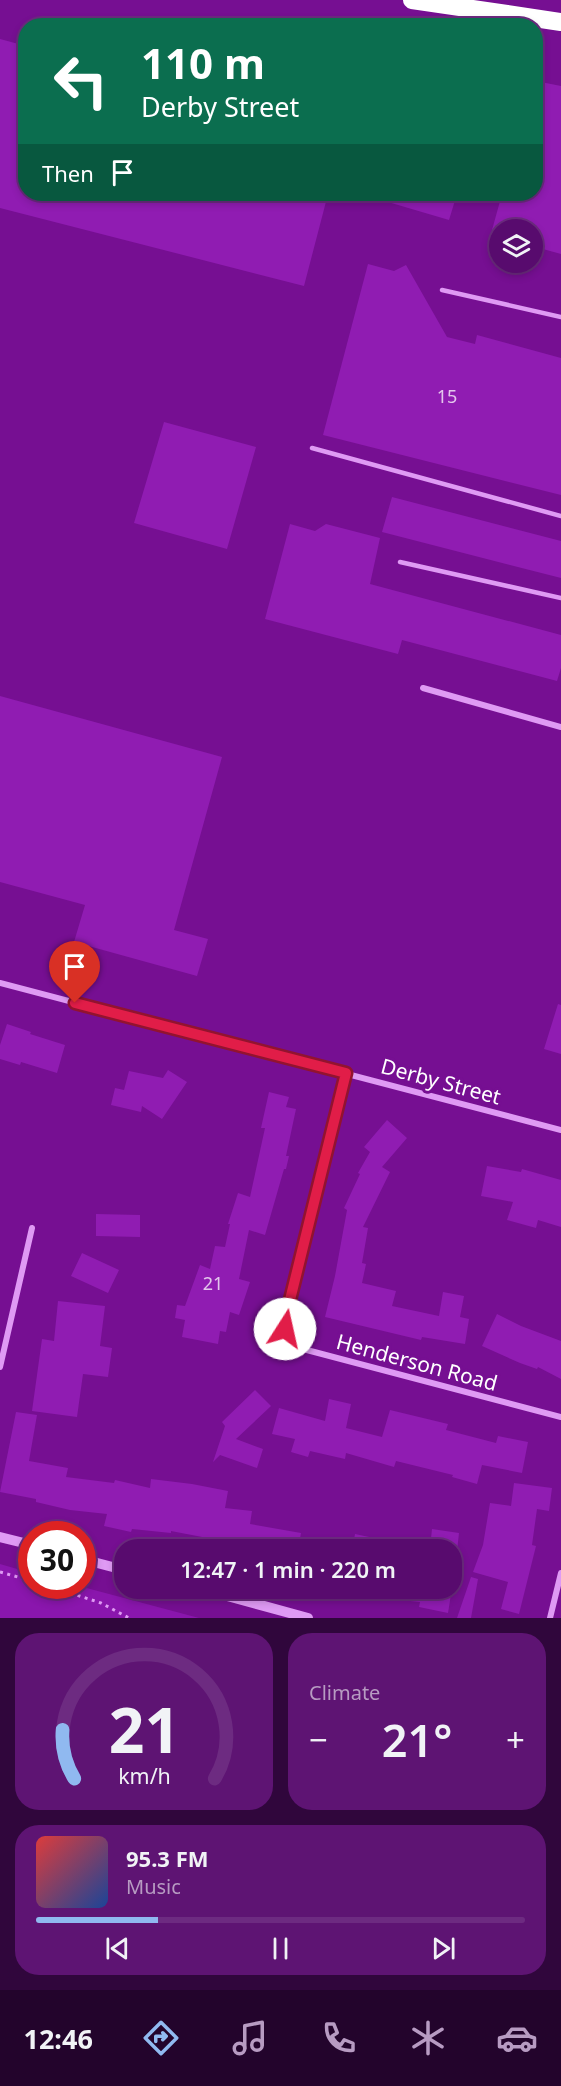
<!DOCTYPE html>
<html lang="en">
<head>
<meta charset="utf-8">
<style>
	body { margin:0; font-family:"Noto Sans",sans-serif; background:#5e1473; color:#f1f3f6; height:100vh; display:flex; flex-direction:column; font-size:22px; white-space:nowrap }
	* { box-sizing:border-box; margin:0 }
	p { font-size:20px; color:#b79bc2 }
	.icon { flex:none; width:33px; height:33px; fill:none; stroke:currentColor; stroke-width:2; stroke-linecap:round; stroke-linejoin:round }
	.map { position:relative; height:1618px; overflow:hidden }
	.side { display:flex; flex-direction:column; gap:15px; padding:15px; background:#30063c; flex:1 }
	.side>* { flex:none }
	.hud { position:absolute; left:18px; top:18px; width:525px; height:183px; border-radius:24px; box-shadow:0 3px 9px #0003,0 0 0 2px #6d2b81; background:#0b6e4f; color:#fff; overflow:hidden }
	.fabs { position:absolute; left:489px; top:219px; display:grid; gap:12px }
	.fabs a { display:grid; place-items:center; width:54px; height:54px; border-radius:50%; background:#580b6e; box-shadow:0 3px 9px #0003,0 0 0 2px #6d2b81; font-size:30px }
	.speed { position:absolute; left:18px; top:1521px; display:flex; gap:12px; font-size:30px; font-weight:700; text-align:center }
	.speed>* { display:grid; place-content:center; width:78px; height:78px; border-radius:50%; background:#580b6e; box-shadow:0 3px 9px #0003,0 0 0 2px #6d2b81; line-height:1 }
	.speed .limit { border:9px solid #d22; background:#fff; color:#111 }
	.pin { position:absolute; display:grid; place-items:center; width:51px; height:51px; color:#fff; margin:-62px -26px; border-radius:50% 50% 50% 0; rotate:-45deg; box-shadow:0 0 6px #0007 }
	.pin .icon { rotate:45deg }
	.me { position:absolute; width:66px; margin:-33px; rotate:10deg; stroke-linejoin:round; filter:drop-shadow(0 0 4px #0008) }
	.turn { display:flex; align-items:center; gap:21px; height:126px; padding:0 24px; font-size:27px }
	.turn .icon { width:78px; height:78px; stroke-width:2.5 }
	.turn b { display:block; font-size:42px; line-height:51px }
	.then { display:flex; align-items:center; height:57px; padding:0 24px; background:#0003; gap:12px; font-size:22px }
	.big { font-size:45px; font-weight:600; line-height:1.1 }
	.side .tile { flex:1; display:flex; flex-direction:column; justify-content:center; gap:9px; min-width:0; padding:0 21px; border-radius:24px; background:#5e1473 }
	.side .dial { align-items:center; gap:0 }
	.dial svg { height:156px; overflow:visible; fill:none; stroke:#6d2b81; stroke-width:7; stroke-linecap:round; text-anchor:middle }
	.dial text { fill:#f1f3f6; stroke:none }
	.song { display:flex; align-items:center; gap:18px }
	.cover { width:72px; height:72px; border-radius:9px; background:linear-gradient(135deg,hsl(0 70% 55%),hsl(220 70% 35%)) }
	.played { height:6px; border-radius:3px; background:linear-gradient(90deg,#90b9f0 25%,#6d2b81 25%) }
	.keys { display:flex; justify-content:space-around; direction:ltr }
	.heat { display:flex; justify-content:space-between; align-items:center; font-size:33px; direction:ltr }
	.side .tiles { flex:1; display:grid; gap:15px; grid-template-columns:1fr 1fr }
	.tile:last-child { grid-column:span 2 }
	.trip { position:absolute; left:114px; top:1539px; width:348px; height:60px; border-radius:24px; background:#580b6e; box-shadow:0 3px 9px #0003,0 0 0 2px #6d2b81; font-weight:600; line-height:60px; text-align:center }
	.tab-bar { display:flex; height:96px; justify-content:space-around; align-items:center; background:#23042c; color:#b79bc2 }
	.tab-bar .icon { width:42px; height:42px }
	.tab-bar .on { color:#90b9f0 }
	.tab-bar b { font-size:27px; color:#f1f3f6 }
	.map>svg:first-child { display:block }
</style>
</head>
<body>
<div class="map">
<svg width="561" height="1618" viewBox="0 0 561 1618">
	<rect width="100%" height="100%" fill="#760f92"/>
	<path fill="#8a16ad" d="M 0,1564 L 31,1573 L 32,1586 L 79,1586 L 199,1618 L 0,1618 Z"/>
	<path fill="#901cb2" d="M 0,39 L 26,46 L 26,194 L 328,194 L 304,286 L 0,208 Z
		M 536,81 L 561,86 L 561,254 L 532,246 L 532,230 L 492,230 L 502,194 L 536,194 Z
		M 371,194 L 457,194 L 449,220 L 371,197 Z
		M 368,264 L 394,271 L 406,265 L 447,337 L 475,344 L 477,335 L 561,358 L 561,495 L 323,435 Z
		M 164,422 L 256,447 L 227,549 L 134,523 Z
		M 392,497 L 561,541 L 561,578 L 382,532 Z
		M 290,524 L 315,531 L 326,524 L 380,538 L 370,584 L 561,635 L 561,668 L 557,681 L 402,640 L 398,654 L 265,619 Z
		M 0,696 L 222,757 L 174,930 L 208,939 L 197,976 L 74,942 L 85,905 L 0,882 Z
		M 558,1004 L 561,1005 L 561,1054 L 544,1049 Z
		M 7,1024 L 31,1032 L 30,1034 L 65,1045 L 57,1073 L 21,1062 L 20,1065 L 0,1059 L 0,1045 Z
		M 168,1070 L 187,1082 L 162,1119 L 142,1106 L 141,1112 L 111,1105 L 115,1088 L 124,1090 L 129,1071 L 163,1078 Z
		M 269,1092 L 289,1097 L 286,1107 L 296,1109 L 286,1156 L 289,1156 L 286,1169 L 284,1169 L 265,1235 L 249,1230 L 239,1279 L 250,1282 L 239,1315 L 230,1312 L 226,1332 L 220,1331 L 218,1344 L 182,1337 L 185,1320 L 175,1318 L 177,1305 L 185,1306 L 200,1265 L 210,1269 L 215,1246 L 225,1247 L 230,1224 L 228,1224 L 238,1193 L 250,1197 L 265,1128 L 261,1128 Z
		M 387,1120 L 407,1138 L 382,1167 L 390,1172 L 363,1227 L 368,1228 L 362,1263 L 366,1264 L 362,1283 L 396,1291 L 392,1306 L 439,1316 L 443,1292 L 464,1296 L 460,1317 L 469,1319 L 465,1344 L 422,1337 L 421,1340 L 325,1317 L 335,1276 L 347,1210 L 344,1208 L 360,1174 L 358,1173 L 370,1152 L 364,1147 Z
		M 487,1166 L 521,1172 L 522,1169 L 561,1180 L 561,1227 L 538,1220 L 536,1228 L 507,1220 L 513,1202 L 481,1196 Z
		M 96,1214 L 140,1215 L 140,1237 L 96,1236 Z
		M 82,1253 L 119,1270 L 108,1293 L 71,1276 Z
		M 58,1301 L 105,1306 L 100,1346 L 112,1348 L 108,1377 L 83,1374 L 77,1417 L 32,1411 L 42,1339 L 54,1341 Z
		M 497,1314 L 521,1326 L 561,1341 L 561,1379 L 538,1367 L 537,1369 L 520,1363 L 482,1346 Z
		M 255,1390 L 271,1406 L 236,1439 L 263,1449 L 257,1468 L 220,1455 L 213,1462 L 225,1426 L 222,1422 Z
		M 329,1399 L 351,1404 L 346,1428 L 382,1437 L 390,1410 L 448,1424 L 446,1430 L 496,1443 L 498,1436 L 528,1442 L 522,1473 L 482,1465 L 477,1484 L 452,1477 L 453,1475 L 396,1461 L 394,1467 L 346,1453 L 345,1459 L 310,1451 L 308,1457 L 291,1452 L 295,1439 L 272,1434 L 279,1408 L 325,1421 Z
		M 16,1412 L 37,1415 L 29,1461 L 68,1468 L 66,1477 L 114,1483 L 115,1480 L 150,1488 L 151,1479 L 192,1484 L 228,1491 L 225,1508 L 252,1511 L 250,1524 L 301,1533 L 298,1550 L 222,1550 L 223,1541 L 171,1531 L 171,1533 L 132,1529 L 131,1532 L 104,1526 L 107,1514 L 70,1510 L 36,1502 L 36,1499 L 0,1492 Z
		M 514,1483 L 552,1488 L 549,1511 L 537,1509 L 532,1545 L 536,1546 L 519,1614 L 501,1609 L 508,1582 L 473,1572 L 483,1545 L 490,1503 L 511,1506 Z
		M 432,1529 L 459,1533 L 457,1551 L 430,1548 Z
		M 355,1534 L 374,1538 L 372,1550 L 352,1550 Z
		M 471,1577 L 478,1579 L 471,1618 L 457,1618 Z
		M 381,1588 L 452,1588 L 448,1613 L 419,1607 L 420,1602 L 381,1598 Z"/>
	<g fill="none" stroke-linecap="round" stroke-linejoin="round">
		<path stroke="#df9af4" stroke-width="3" stroke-dasharray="3 4.5" stroke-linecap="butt" d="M 0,1572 L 32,1581
			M 49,1586 L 101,1603 L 129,1618"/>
		<path stroke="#df9af4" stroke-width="4.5" d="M 442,290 L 561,317
			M 312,448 L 561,516
			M 400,562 L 561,598"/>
		<path stroke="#df9af4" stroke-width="6" d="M 423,688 L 561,727
			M 0,983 L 561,1130
			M 346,1073 L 286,1316 C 284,1333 287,1341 303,1349 L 561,1417
			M 0,1367 L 32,1228
			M 550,1618 L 561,1573"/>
		<path stroke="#df9af4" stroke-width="10" d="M 0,1537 L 32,1545
			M 82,1559 L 124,1570
			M 198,1588 L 308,1618"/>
		<path stroke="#fff" stroke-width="18" d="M 412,0 L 561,22"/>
	</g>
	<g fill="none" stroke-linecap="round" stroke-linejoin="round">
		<defs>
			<path id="route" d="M 75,1003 L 346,1073 L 286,1316 L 285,1329"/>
		</defs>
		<use href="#route" stroke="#92132f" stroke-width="15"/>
		<use href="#route" stroke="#e11d48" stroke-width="10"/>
	</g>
	<g text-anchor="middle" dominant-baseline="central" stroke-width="6" stroke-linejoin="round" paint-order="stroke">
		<g font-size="18" fill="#e3c6ec">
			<text x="447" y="396">15</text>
			<text x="213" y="1283">21</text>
		</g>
		<g font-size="21" fill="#fff" stroke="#760f92">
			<text transform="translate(441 1081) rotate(15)">Derby Street</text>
			<text transform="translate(417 1362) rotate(15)">Henderson Road</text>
		</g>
	</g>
</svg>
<div class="fabs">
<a><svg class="icon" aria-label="layers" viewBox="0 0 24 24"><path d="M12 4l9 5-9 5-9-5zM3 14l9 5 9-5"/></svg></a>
</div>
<div class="speed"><div class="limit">30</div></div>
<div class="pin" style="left:75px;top:1003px;background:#d93025"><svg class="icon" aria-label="arrive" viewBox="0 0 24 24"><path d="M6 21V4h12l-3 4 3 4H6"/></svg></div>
<svg class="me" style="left:285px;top:1329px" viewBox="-20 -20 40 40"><circle r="19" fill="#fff"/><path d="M0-13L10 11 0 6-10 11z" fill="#e11d48"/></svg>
<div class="trip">12:47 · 1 min · 220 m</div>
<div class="hud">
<div class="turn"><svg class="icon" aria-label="left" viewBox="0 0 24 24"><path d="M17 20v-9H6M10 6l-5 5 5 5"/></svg><div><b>110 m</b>Derby Street</div></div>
<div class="then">Then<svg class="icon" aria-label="arrive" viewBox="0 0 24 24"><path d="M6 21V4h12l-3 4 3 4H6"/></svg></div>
</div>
</div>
<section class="side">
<div class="tiles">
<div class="tile dial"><svg viewBox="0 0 100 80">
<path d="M14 69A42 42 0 1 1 86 69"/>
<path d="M14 69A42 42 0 0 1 8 44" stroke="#90b9f0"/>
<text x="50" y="56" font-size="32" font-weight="700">21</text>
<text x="50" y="72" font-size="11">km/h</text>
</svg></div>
<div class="tile"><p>Climate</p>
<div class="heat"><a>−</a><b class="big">21°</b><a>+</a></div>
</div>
<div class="tile">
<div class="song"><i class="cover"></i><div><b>95.3 FM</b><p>Music</p></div></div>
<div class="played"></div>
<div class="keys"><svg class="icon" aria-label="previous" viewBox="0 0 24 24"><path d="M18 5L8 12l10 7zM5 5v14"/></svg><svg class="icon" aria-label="pause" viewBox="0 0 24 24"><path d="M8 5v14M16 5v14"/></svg><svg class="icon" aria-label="next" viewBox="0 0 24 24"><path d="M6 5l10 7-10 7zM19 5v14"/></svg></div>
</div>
</div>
</section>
<nav class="tab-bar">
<b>12:46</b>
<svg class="icon on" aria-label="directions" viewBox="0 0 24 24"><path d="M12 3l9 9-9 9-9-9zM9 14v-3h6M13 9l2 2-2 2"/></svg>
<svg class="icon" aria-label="music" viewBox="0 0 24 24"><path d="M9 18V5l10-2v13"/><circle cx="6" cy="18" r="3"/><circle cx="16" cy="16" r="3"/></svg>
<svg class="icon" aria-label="phone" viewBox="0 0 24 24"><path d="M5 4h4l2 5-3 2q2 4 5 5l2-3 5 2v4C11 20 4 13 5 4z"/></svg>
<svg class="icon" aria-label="climate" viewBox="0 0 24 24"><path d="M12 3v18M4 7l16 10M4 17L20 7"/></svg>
<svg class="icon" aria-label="car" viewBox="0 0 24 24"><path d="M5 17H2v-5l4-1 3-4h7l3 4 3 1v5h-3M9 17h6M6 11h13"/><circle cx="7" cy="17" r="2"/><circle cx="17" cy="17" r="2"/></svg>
</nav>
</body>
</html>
